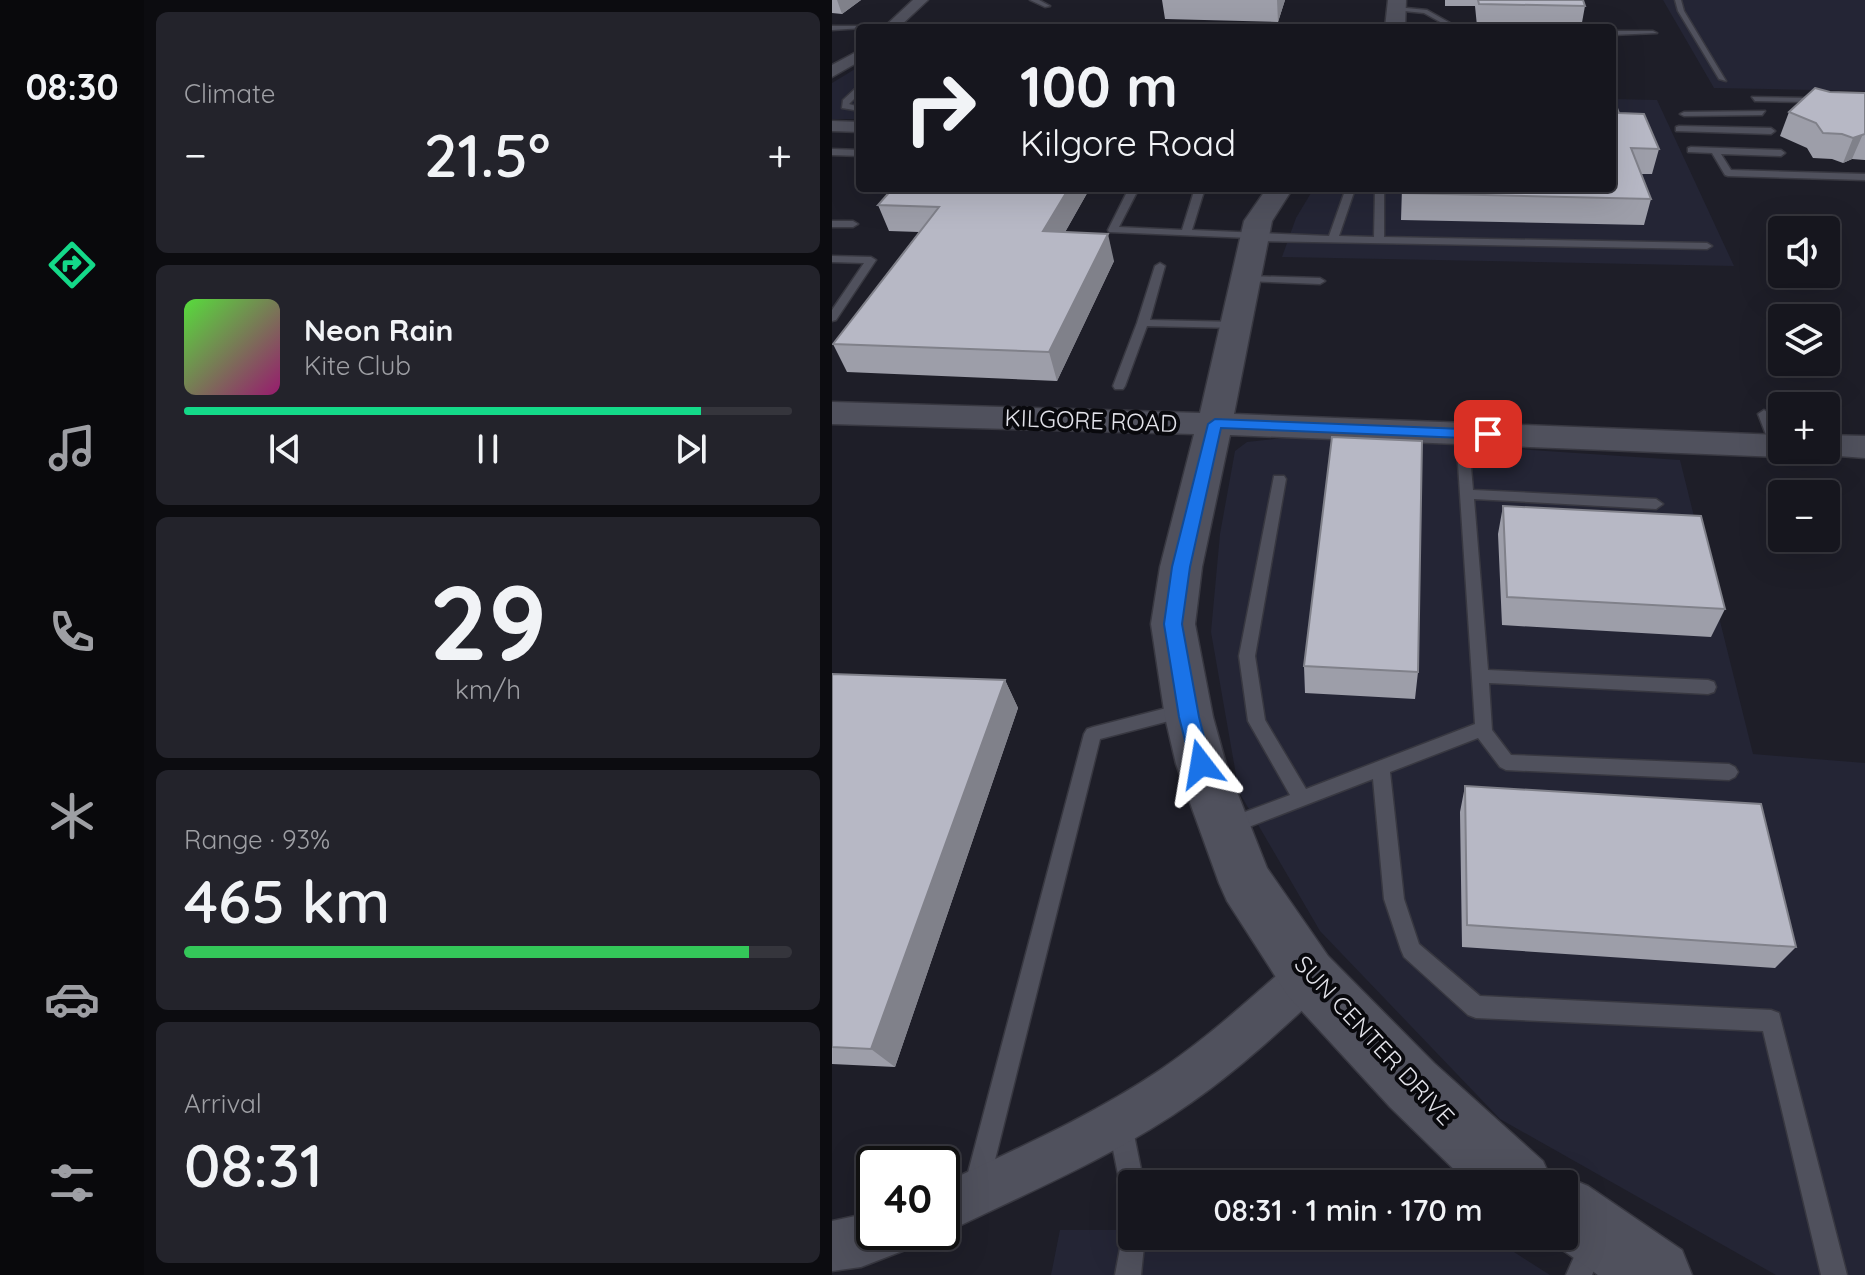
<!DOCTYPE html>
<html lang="en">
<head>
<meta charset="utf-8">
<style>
	body { margin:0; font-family:Quicksand,sans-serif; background:#23232b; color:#f1f3f6; height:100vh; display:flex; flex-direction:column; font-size:30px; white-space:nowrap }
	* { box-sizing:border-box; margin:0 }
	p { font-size:26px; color:#9e9fa4 }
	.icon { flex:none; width:44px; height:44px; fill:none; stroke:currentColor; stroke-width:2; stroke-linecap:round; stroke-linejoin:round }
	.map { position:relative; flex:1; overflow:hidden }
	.sheet { display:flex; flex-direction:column; gap:12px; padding:12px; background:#0c0c10; width:688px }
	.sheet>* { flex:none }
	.top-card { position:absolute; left:24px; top:24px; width:760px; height:168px; border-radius:8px; box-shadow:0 8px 32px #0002,0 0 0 2px #35353c; background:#16161e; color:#f1f3f6; overflow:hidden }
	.controls { position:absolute; left:936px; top:216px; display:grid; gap:16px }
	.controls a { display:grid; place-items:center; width:72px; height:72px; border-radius:8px; background:#16161e; box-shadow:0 8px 32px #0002,0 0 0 2px #35353c; font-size:40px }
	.speed { position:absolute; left:24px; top:1146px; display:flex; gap:16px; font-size:40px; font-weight:700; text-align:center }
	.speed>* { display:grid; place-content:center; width:104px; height:104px; border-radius:50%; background:#16161e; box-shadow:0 8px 32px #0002,0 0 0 2px #35353c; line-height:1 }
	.speed .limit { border:4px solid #111; border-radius:12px; background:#fff; color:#111 }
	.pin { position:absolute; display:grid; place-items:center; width:68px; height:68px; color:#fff; margin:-34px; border-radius:16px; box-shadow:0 4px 12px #0006 }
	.me { position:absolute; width:88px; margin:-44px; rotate:346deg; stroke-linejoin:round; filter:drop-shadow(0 0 6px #0008) }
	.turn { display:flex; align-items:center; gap:28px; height:168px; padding:0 32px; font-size:36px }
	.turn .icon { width:104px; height:104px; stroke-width:2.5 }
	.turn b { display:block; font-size:56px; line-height:68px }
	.big { font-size:60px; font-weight:600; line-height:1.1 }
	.sheet .widget { flex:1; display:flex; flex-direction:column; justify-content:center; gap:12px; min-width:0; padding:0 28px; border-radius:12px; background:#23232b }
	.sheet .dial { align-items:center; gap:0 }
	.dial b { font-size:104px; line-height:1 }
	.song { display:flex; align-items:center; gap:24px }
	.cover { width:96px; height:96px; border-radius:12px; background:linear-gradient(135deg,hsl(110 70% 55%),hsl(320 70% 35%)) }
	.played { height:8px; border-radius:4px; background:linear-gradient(90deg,#14d989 85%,#35353c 85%) }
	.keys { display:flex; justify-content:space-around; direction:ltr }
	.heat { display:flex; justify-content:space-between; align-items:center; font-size:44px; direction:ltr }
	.charge { height:12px; border-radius:6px; background:linear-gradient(90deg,#34c759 93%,#35353c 0) }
	.trip { position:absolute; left:286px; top:1170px; width:460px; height:80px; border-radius:8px; background:#16161e; box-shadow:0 8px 32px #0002,0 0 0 2px #35353c; font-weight:600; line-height:80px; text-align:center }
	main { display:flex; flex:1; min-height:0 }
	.dock { display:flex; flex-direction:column; width:144px; justify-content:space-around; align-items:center; background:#09090c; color:#9e9fa4 }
	.dock .icon { width:56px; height:56px }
	.dock .current { color:#14d989 }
	.dock b { font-size:36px; color:#f1f3f6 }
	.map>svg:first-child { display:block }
</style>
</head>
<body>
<main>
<nav class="dock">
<b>08:30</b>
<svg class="icon current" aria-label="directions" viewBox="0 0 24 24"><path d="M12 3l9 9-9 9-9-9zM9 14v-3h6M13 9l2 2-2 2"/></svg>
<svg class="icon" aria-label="music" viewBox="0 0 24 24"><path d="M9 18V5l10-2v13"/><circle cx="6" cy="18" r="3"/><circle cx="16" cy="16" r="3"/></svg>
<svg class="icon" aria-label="phone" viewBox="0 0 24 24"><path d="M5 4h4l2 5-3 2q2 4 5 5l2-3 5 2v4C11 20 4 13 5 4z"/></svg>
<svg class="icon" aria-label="climate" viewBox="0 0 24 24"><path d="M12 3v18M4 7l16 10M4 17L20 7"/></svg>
<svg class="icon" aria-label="car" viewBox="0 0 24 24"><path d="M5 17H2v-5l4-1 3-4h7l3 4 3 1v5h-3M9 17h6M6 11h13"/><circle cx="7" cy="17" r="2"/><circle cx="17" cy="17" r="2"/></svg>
<svg class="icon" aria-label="filters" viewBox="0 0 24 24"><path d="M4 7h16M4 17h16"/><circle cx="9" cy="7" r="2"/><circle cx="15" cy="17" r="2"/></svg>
</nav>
<section class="sheet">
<div class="widget"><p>Climate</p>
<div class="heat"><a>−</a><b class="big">21.5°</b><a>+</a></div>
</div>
<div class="widget">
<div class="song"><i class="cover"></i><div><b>Neon Rain</b><p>Kite Club</p></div></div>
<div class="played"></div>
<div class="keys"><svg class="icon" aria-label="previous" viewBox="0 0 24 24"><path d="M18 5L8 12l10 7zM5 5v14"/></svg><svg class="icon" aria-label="pause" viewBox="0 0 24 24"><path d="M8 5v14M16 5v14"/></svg><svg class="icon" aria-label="next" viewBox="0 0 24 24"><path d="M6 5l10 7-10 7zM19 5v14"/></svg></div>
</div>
<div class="widget dial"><b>29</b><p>km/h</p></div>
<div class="widget"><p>Range · 93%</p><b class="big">465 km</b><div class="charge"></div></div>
<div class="widget"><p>Arrival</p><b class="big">08:31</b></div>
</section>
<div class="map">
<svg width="1033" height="1275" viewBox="0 0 1033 1275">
	<rect width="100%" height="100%" fill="#1e1e28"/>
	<path fill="#242535" d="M 831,0 L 1033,0 L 1033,91 L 882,88 Z
		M 28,66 L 28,119 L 0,119 L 0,83 Z
		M 780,99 L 825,100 L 902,266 L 450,257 L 464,218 L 482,188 L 780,188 Z
		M 478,435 L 848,460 L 921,754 L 1033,763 L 1033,1275 L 944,1275 L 668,1119 L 488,931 L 407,792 L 379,632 L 388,534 L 403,451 L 415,442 Z
		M 228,1230 L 300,1230 L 300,1236 L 657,1236 L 718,1275 L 219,1275 Z"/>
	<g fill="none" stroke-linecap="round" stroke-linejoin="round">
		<defs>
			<path id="lane" d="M 198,0 L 207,0 L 218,6 L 213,7 Z
				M 843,0 L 849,0 L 852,11 L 894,81 L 887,79 L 846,11 Z
				M 564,7 L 595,10 L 627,28 L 619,28 L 592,13 L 562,10 Z
				M 0,26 L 28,26 L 31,28 L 0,30 Z
				M 780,31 L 821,31 L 825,33 L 780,35 Z
				M 25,87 L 28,87 L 28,93 L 17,104 L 28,107 L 28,111 L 10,108 L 11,100 Z
				M 920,97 L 1033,99 L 1033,103 L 923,101 Z
				M 933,111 L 930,115 L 852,116 L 848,114 L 852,112 Z
				M 847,126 L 939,128 L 943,131 L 939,134 L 844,131 L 844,127 Z
				M 859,147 L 949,150 L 953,153 L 949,156 L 889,154 L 899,170 L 1033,174 L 1033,180 L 896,176 L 893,175 L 880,153 L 856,152 L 856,148 Z
				M 0,149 L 28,150 L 28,156 L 0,155 Z
				M 297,188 L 307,188 L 287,227 L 350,230 L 363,188 L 373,188 L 360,230 L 497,236 L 514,188 L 552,188 L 552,237 L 875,243 L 880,246 L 875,249 L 423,241 L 418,238 L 277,232 L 276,230 ZM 522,192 L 543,192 L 542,237 L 507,236 Z
				M 0,221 L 21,221 L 26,224 L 21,227 L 0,227 Z
				M 0,256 L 39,257 L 44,260 L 4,320 L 0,321 L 0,310 L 32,263 L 0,262 Z
				M 328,263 L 333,266 L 318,320 L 406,322 L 412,325 L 406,328 L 315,326 L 293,386 L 291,389 L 283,389 L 281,386 L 305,323 L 323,266 Z
				M 416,276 L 488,278 L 493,281 L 488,284 L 412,281 L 411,279 Z
				M 932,410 C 942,415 950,437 950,448 L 945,449 L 938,445 L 926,414 Z
				M 630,429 L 636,433 L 641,490 L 824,499 L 831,504 L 824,509 L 642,499 L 656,670 L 876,680 L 882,682 L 884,687 L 882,692 L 876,694 L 657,683 L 660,730 L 679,755 L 897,764 L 903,767 L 906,772 L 903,777 L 897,780 L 674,770 L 668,767 L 646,738 L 558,772 L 572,899 L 587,944 L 648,996 L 939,1010 L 947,1013 L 1015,1275 L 989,1275 L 931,1031 L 644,1018 L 636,1015 L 572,957 L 569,950 L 552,899 L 541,779 L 396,835 L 389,833 L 387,827 L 389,821 L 458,795 L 416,721 L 407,656 L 442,476 L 452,476 L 454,479 L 423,656 L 433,720 L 474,789 L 643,724 L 624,433 Z
				M 354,703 L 360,705 L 363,710 L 360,715 L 268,739 L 157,1184 L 154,1193 L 145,1196 L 136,1193 L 133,1184 L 252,734 L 255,729 L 261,727 Z
				M 288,1113 L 296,1117 L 300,1125 L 312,1184 L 300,1184 L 300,1196 L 291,1193 L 288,1184 L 276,1125 L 280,1117 Z
				M 300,1224 L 300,1236 L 313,1236 L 309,1275 L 283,1275 L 292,1227 Z
				M 759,1235 L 768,1239 L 772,1248 L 760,1275 L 734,1275 L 750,1239 Z"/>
			<path id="street" d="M 81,0 L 96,0 L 66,28 L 51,28 Z
				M 28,50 L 28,61 L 0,77 L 0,65 Z
				M 0,121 L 28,122 L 28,132 L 0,131 Z
				M 476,955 L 491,961 L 497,976 L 491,991 C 449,1030 407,1069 360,1102 C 288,1153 206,1188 127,1226 L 110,1233 L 107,1232 L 110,1232 L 110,1184 C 184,1149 260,1116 328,1070 C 375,1038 418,999 461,961 Z
				M 42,1212 L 42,1232 L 80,1232 L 73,1250 L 29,1267 L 0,1271 L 0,1221 Z"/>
			<path id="secondary" d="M 556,0 L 574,0 L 573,28 L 553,28 Z
				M 435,188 L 461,188 L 440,221 L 402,414 L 950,435 L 950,450 L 965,450 L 963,454 L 950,457 L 398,435 L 370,567 L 363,624 L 381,717 L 394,764 L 435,868 L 496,956 L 602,1063 L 711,1161 L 720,1181 L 732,1176 L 756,1186 L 850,1250 L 860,1275 L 766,1275 L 711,1236 L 732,1236 L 732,1184 L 637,1184 L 558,1107 L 456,996 L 395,901 L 387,883 L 344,764 L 333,717 L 319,624 L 328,567 L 362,434 L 0,424 L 0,402 L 368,413 L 412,221 Z
				M 994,435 L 1033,436 L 1033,458 L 981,454 L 979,450 L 994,450 Z"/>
		</defs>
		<use href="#lane" stroke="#383841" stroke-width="3"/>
		<use href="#street" stroke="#383841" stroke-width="3"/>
		<use href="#secondary" stroke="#383841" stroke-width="3"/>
		<use href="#lane" fill="#50515d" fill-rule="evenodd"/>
		<use href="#street" fill="#50515d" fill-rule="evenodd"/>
		<use href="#secondary" fill="#50515d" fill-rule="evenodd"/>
	</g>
	<path fill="#9d9ea9" d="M 0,0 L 29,0 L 10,14 L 0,13 Z
		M 330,0 L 453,0 L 446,22 L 333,19 Z
		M 613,0 L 751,0 L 753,6 L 749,28 L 645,26 L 643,6 L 613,6 Z
		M 1033,93 L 1033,160 L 1020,159 L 1011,163 L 1000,159 L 981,158 L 975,148 L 948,136 L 957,112 Z
		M 787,113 L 827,149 L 820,174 L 809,174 L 819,199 L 812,225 L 569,220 L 570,188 Z
		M 258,188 L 233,232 L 282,261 L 225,381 L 15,372 L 1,344 L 87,232 L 57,231 L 46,205 Z
		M 671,506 L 893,609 L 879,637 L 670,625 L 666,534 Z
		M 472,666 L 586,672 L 583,699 L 473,693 Z
		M 0,674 L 173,680 L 186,708 L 63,1067 L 0,1064 Z
		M 633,786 L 964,947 L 943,968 L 630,947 L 628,812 Z"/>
	<path fill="#80818a" d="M 5,0 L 29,0 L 10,14 Z
		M 445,0 L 453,0 L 446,22 Z
		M 1031,134 L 1020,159 L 1011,163 L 1021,138 Z
		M 237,188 L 258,188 L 218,259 L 211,231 Z
		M 276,234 L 282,261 L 225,381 L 217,352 Z
		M 173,680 L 186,708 L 63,1067 L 39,1049 Z"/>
	<path fill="#b7b8c5" stroke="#80818a" stroke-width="2" d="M 646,0 L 751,0 L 753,6 L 647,4 Z
		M 983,88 L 998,92 L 1033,93 L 1033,134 L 1021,138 L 1010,134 L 991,133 L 984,123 L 957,112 Z
		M 780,103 L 783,103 L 787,113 L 812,114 L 827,149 L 799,148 L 819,199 L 571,193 L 571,188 L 780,188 Z
		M 61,188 L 237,188 L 211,231 L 276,234 L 217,352 L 1,344 L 107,207 L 46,205 Z
		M 500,437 L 590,441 L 586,672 L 472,666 Z
		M 671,506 L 869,516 L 893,609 L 675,597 Z
		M 0,674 L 173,680 L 39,1049 L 0,1047 Z
		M 633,786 L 929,804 L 964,947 L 635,925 Z"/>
	<path fill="#1a73e8" stroke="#114b97" stroke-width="2" d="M 383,419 L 656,430 L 664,434 L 656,439 L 389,428 L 358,567 L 350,624 L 367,717 L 379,764 L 376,770 L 369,772 L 362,770 L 359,764 L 347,717 L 332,624 L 340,567 L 376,424 Z"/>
	<g text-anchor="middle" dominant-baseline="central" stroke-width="8" stroke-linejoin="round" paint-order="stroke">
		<g font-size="24" fill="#e3e3ea" stroke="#09090d">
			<text transform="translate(259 420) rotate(2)">KILGORE ROAD</text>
			<text transform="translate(543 1040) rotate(47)">SUN CENTER DRIVE</text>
		</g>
	</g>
</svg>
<div class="controls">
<a><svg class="icon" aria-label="sound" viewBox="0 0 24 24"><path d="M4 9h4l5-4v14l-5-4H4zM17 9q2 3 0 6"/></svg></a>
<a><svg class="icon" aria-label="layers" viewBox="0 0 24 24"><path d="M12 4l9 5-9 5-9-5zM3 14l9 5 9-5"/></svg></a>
<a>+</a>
<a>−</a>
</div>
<div class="speed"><div class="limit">40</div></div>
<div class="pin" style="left:656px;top:434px;background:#d93025"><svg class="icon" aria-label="arrive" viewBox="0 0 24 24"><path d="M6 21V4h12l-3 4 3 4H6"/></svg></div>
<svg class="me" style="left:369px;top:764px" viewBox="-20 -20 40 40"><path d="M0-17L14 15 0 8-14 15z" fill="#1a73e8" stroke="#fff" stroke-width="4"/></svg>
<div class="trip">08:31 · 1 min · 170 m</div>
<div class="top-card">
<div class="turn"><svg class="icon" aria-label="right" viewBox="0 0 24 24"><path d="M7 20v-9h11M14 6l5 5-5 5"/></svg><div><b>100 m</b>Kilgore Road</div></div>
</div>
</div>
</main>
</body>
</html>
